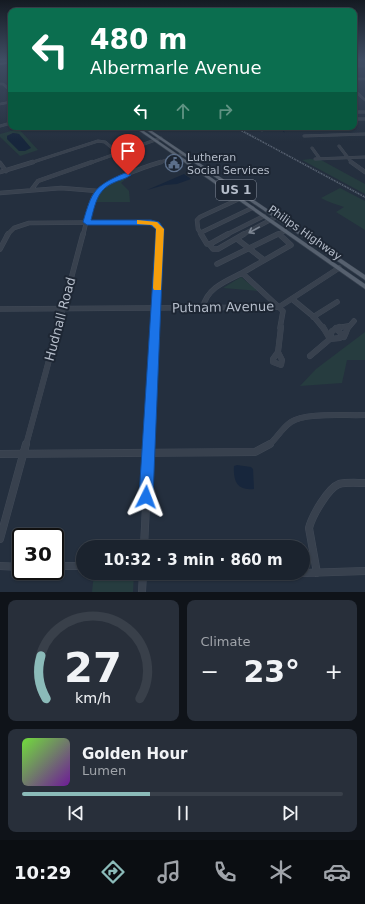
<!DOCTYPE html>
<html lang="en">
<head>
<meta charset="utf-8">
<style>
	body { margin:0; font-family:"DejaVu Sans",sans-serif; background:#282f3a; color:#f1f3f6; height:100vh; display:flex; flex-direction:column; font-size:15px; white-space:nowrap }
	* { box-sizing:border-box; margin:0 }
	p { font-size:13px; color:#a0a4aa }
	.icon { flex:none; width:22px; height:22px; fill:none; stroke:currentColor; stroke-width:2; stroke-linecap:round; stroke-linejoin:round }
	.map { position:relative; height:592px; overflow:hidden }
	.sheet { display:flex; flex-direction:column; gap:8px; padding:8px; background:#0f1319; flex:1 }
	.sheet>* { flex:none }
	.guide { position:absolute; left:8px; top:8px; width:349px; height:122px; border-radius:8px; box-shadow:0 1px 3px #0004,0 0 0 1px #39404a; background:#0b6e4f; color:#fff; overflow:hidden }
	.speed { position:absolute; left:12px; top:528px; display:flex; gap:8px; font-size:20px; font-weight:700; text-align:center }
	.speed>* { display:grid; place-content:center; width:52px; height:52px; border-radius:50%; background:#1b232e; box-shadow:0 1px 3px #0004,0 0 0 1px #39404a; line-height:1 }
	.speed .limit { border:2px solid #111; border-radius:6px; background:#fff; color:#111 }
	.pin { position:absolute; display:grid; place-items:center; width:34px; height:34px; color:#fff; margin:-41px -17px; border-radius:50% 50% 50% 0; rotate:-45deg; box-shadow:0 0 4px #0007 }
	.pin .icon { rotate:45deg }
	.me { position:absolute; width:44px; margin:-22px; rotate:3deg; stroke-linejoin:round; filter:drop-shadow(0 0 3px #0008) }
	.turn { display:flex; align-items:center; gap:14px; height:84px; padding:0 16px; font-size:18px }
	.turn .icon { width:52px; height:52px; stroke-width:2.5 }
	.turn b { display:block; font-size:28px; line-height:34px }
	.lanes { display:flex; align-items:center; height:38px; padding:0 16px; background:#0003; justify-content:center; gap:20px; direction:ltr }
	.lanes .off { opacity:.35 }
	.big { font-size:30px; font-weight:700; line-height:1.1 }
	.sheet .widget { flex:1; display:flex; flex-direction:column; justify-content:center; gap:6px; min-width:0; padding:0 14px; border-radius:8px; background:#282f3a }
	.sheet .dial { align-items:center; gap:0 }
	.dial svg { height:104px; overflow:visible; fill:none; stroke:#39404a; stroke-width:7; stroke-linecap:round; text-anchor:middle }
	.dial text { fill:#f1f3f6; stroke:none }
	.song { display:flex; align-items:center; gap:12px }
	.cover { width:48px; height:48px; border-radius:6px; background:linear-gradient(135deg,hsl(100 70% 55%),hsl(280 70% 35%)) }
	.played { height:4px; border-radius:2px; background:linear-gradient(90deg,#8bbbb9 40%,#39404a 40%) }
	.keys { display:flex; justify-content:space-around; direction:ltr }
	.heat { display:flex; justify-content:space-between; align-items:center; font-size:22px; direction:ltr }
	.sheet .tiles { flex:1; display:grid; gap:8px; grid-template-columns:1fr 1fr }
	.widget:last-child { grid-column:span 2 }
	.trip { position:absolute; left:76px; top:540px; width:234px; height:40px; border-radius:20px; background:#1b232e; box-shadow:0 1px 3px #0004,0 0 0 1px #39404a; font-weight:700; line-height:40px; text-align:center }
	.menu { display:flex; height:64px; justify-content:space-around; align-items:center; background:#0b0e12; color:#a0a4aa }
	.menu .icon { width:28px; height:28px }
	.menu .active { color:#8bbbb9 }
	.menu b { font-size:18px; color:#f1f3f6 }
	.map>svg:first-child { display:block }
</style>
</head>
<body>
<div class="map">
<svg width="365" height="592" viewBox="0 0 365 592">
	<rect width="100%" height="100%" fill="#242f3e"/>
	<path fill="#263c3f" fill-rule="evenodd" d="M 13,127 L 26,127 L 19,129 L 38,150 L 20,156 L 0,137 L 0,134 L 15,130 ZM 13,133 L 19,134 L 31,148 L 7,139 L 7,136 Z
		M 310,159 L 321,160 L 365,184 L 365,194 L 302,160 Z
		M 124,177 L 127,178 L 121,183 L 129,191 L 130,202 L 94,202 C 101,188 110,183 124,177 Z
		M 340,188 L 365,201 L 365,230 L 336,212 L 344,207 C 336,204 328,202 321,198 Z
		M 241,277 L 258,291 L 223,288 Z
		M 365,332 L 365,360 L 347,360 L 342,383 L 300,386 L 316,369 Z
		M 94,573 L 134,573 L 133,592 L 92,592 Z"/>
	<path fill="#17263c" d="M 13,133 L 19,134 L 31,148 L 25,151 L 19,151 L 7,139 L 7,136 Z
		M 184,174 L 191,179 L 177,184 L 165,185 L 147,190 Z
		M 237,465 L 251,467 L 253,469 L 254,489 C 237,491 233,481 234,466 Z"/>
	<g fill="none" stroke-linecap="round" stroke-linejoin="round">
		<path stroke="#17263c" stroke-width="1" d="M 281,127 L 284,132"/>
		<defs>
			<path id="minor-far5" d="M 354,66 L 365,66
				M 354,79 L 365,79
				M 0,84 L 3,84 L 11,91
				M 354,90 L 365,100
				M 0,104 L 11,102"/>
			<path id="minor-far4" d="M 354,112 L 365,112
				M 354,119 L 365,119
				M 0,126 L 11,123
				M 262,127 L 262,130
				M 304,136 L 365,134
				M 339,146 L 352,163
				M 312,148 L 320,159
				M 315,159 L 365,157
				M 30,163 L 98,141 L 105,142 L 118,153
				M 90,163 L 161,138
				M 158,163 L 183,154"/>
			<path id="minor-far3" d="M 351,162 L 365,172
				M 0,163 L 6,171
				M 0,172 L 33,162
				M 32,189 L 38,181 L 92,162
				M 0,193 L 61,188 L 98,191
				M 200,233 L 252,208
				M 278,234 L 280,235
				M 7,235 L 14,228 L 29,223 L 151,222 L 156,224 L 160,229 L 160,235
				M 83,235 C 86,225 89,204 94,196 C 103,181 144,167 161,162
				M 202,235 L 198,229 L 197,220 L 200,217 L 239,199
				M 226,235 L 264,216
				M 242,235 L 276,217
				M 276,235 L 285,231"/>
			<path id="minor-far2" d="M 201,234 L 207,244 L 210,244 L 228,234
				M 237,239 L 264,260
				M 209,244 L 213,249 L 218,249 L 244,234
				M 0,249 L 8,234
				M 217,264 L 278,234
				M 242,273 L 291,245 L 279,234
				M 292,299 L 314,317 L 323,328
				M 203,307 C 207,288 226,281 242,273 L 283,311 L 280,328
				M 0,309 L 279,307 L 339,268
				M 313,317 L 337,302
				M 58,328 L 83,234
				M 155,328 L 160,234
				M 336,328 L 348,326
				M 348,328 L 354,321"/>
			<path id="minor-far1" d="M 323,327 L 330,339
				M 336,328 L 344,337
				M 330,337 L 332,331 L 339,327
				M 278,352 L 282,360 L 281,365 L 273,362 L 273,359 Z
				M 278,352 L 281,327
				M 310,356 L 330,339 L 340,338 L 345,335 L 348,327
				M 26,445 L 58,327
				M 149,445 L 155,327
				M 269,445 C 277,438 282,428 291,422 C 305,412 347,416 365,415"/>
			<path id="minor" d="M 0,454 L 255,452 L 270,444
				M 0,539 L 26,444
				M 144,547 L 149,444
				M 0,566 L 21,567
				M 55,566 L 83,566
				M 303,573 L 365,571
				M 317,573 L 309,528 C 312,516 328,488 339,484 C 347,482 357,483 365,483
				M 142,592 L 143,573"/>
			<path id="major" d="M 11,61 L 11,63 L 0,65 L 0,63 Z
				M 134,127 L 138,127 L 365,284 L 365,289 Z
				M 142,127 L 146,127 L 365,275 L 365,280 Z"/>
		</defs>
		<use href="#minor-far5" stroke="#414a57" stroke-width="2.5"/>
		<use href="#minor-far4" stroke="#414a57" stroke-width="3"/>
		<use href="#minor-far3" stroke="#414a57" stroke-width="4.5"/>
		<use href="#minor-far2" stroke="#414a57" stroke-width="5.5"/>
		<use href="#minor-far1" stroke="#414a57" stroke-width="6"/>
		<use href="#minor" stroke="#414a57" stroke-width="8"/>
		<use href="#major" stroke="#414a57" stroke-width="0.5"/>
		<use href="#minor-far5" stroke="#38414e" stroke-width="2"/>
		<use href="#minor-far4" stroke="#38414e" stroke-width="2.5"/>
		<use href="#minor-far3" stroke="#38414e" stroke-width="3.5"/>
		<use href="#minor-far2" stroke="#38414e" stroke-width="4.5"/>
		<use href="#minor-far1" stroke="#38414e" stroke-width="5.5"/>
		<use href="#minor" stroke="#38414e" stroke-width="7"/>
		<use href="#major" fill="#56606e" fill-rule="evenodd"/>
		<defs>
			<path id="rail" d="M 235,127 L 365,197"/>
		</defs>
		<use href="#rail" stroke="#5a6575" stroke-width="1.5"/>
		<use href="#rail" stroke="#1d2633" stroke-width="1" stroke-dasharray="1.5" stroke-linecap="butt"/>
	</g>
	<defs><path id="oneway-shaft" d="M-6 0H5M1.5-3L5.5 0L1.5 3" fill="none" stroke-width="1.6" stroke-linecap="round" stroke-linejoin="round"/></defs>
	<use stroke="#7c8592" href="#oneway-shaft" transform="translate(254 230) rotate(151)"/>
	<linearGradient id="sky" x2="0" y2="1"><stop stop-color="#141a22"/><stop offset="0.42" stop-color="#3f4d63"/><stop offset="1" stop-color="#3f4d63" stop-opacity="0"/></linearGradient>
	<rect width="365" height="142" fill="url(#sky)"/>
	<path fill="#1a73e8" stroke="#114b97" d="M 125,173 L 131,175 C 126,179 119,180 113,183 C 97,190 95,205 91,220 L 151,220 L 159,222 L 164,229 L 153,497 L 151,502 L 146,503 L 141,502 L 139,497 L 156,229 L 150,225 L 87,225 L 83,222 C 92,191 94,186 125,173 Z"/>
	<path fill="#f59e0b" d="M 137,220 L 157,222 L 164,229 L 161,290 L 154,290 L 153,288 L 156,229 L 152,225 L 137,224 Z"/>
	<defs>
		<symbol id="civic-ring" viewBox="-11 -11 22 22"><circle r="9.5" fill="#1d2633" stroke="#5c6f8a" stroke-width="1.5"/><path d="M-.6-6.5H3V-4.5H.6V-3L4-1V1h2V6H-6V1h2V-1L-.6-3ZM-1.2 2.5V6h2.4V2.5Z" fill="#5c6f8a"/></symbol>
	</defs>
	<g fill-rule="evenodd">
		<use href="#civic-ring" x="164" y="153" width="20" height="20"/>
	</g>
	<g text-anchor="middle" dominant-baseline="central" stroke-width="4" stroke-linejoin="round" paint-order="stroke">
		<g font-size="11" fill="#b4bcc9" stroke="#1d2633" text-anchor="start">
			<text x="187" y="157">Lutheran<tspan x="187" dy="13">Social Services</tspan></text>
		</g>
		<g font-size="11" fill="#b4bcc9" stroke="#1d2633">
			<text transform="translate(305 233) rotate(35)">Philips Highway</text>
		</g>
		<rect fill="#1d2633" stroke="#878f9c" stroke-width="1" x="216" y="180" width="40" height="20" rx="3"/>
		<g font-size="12" font-weight="bold" fill="#b4bcc9">
			<text x="236" y="190">US 1</text>
		</g>
		<g font-size="13" fill="#b4bcc9" stroke="#1d2633">
			<text transform="translate(223 307) rotate(-1)">Putnam Avenue</text>
			<text transform="translate(60 319) rotate(-75)">Hudnall Road</text>
		</g>
	</g>
</svg>
<div class="speed"><div class="limit">30</div></div>
<div class="pin" style="left:128px;top:175px;background:#d93025"><svg class="icon" aria-label="arrive" viewBox="0 0 24 24"><path d="M6 21V4h12l-3 4 3 4H6"/></svg></div>
<svg class="me" style="left:146px;top:497px" viewBox="-20 -20 40 40"><path d="M0-17L14 15 0 8-14 15z" fill="#1a73e8" stroke="#fff" stroke-width="4"/></svg>
<div class="trip">10:32 · 3 min · 860 m</div>
<div class="guide">
<div class="turn"><svg class="icon" aria-label="left" viewBox="0 0 24 24"><path d="M17 20v-9H6M10 6l-5 5 5 5"/></svg><div><b>480 m</b>Albermarle Avenue</div></div>
<div class="lanes"><svg class="icon" aria-label="left" viewBox="0 0 24 24"><path d="M17 20v-9H6M10 6l-5 5 5 5"/></svg><svg class="icon off" aria-label="ahead" viewBox="0 0 24 24"><path d="M12 20V5M6 11l6-6 6 6"/></svg><svg class="icon off" aria-label="right" viewBox="0 0 24 24"><path d="M7 20v-9h11M14 6l5 5-5 5"/></svg></div>
</div>
</div>
<section class="sheet">
<div class="tiles">
<div class="widget dial"><svg viewBox="0 0 100 80">
<path d="M14 69A42 42 0 1 1 86 69"/>
<path d="M14 69A42 42 0 0 1 10 36" stroke="#8bbbb9"/>
<text x="50" y="56" font-size="32" font-weight="700">27</text>
<text x="50" y="72" font-size="11">km/h</text>
</svg></div>
<div class="widget"><p>Climate</p>
<div class="heat"><a>−</a><b class="big">23°</b><a>+</a></div>
</div>
<div class="widget">
<div class="song"><i class="cover"></i><div><b>Golden Hour</b><p>Lumen</p></div></div>
<div class="played"></div>
<div class="keys"><svg class="icon" aria-label="previous" viewBox="0 0 24 24"><path d="M18 5L8 12l10 7zM5 5v14"/></svg><svg class="icon" aria-label="pause" viewBox="0 0 24 24"><path d="M8 5v14M16 5v14"/></svg><svg class="icon" aria-label="next" viewBox="0 0 24 24"><path d="M6 5l10 7-10 7zM19 5v14"/></svg></div>
</div>
</div>
</section>
<nav class="menu">
<b>10:29</b>
<svg class="icon active" aria-label="directions" viewBox="0 0 24 24"><path d="M12 3l9 9-9 9-9-9zM9 14v-3h6M13 9l2 2-2 2"/></svg>
<svg class="icon" aria-label="music" viewBox="0 0 24 24"><path d="M9 18V5l10-2v13"/><circle cx="6" cy="18" r="3"/><circle cx="16" cy="16" r="3"/></svg>
<svg class="icon" aria-label="phone" viewBox="0 0 24 24"><path d="M5 4h4l2 5-3 2q2 4 5 5l2-3 5 2v4C11 20 4 13 5 4z"/></svg>
<svg class="icon" aria-label="climate" viewBox="0 0 24 24"><path d="M12 3v18M4 7l16 10M4 17L20 7"/></svg>
<svg class="icon" aria-label="car" viewBox="0 0 24 24"><path d="M5 17H2v-5l4-1 3-4h7l3 4 3 1v5h-3M9 17h6M6 11h13"/><circle cx="7" cy="17" r="2"/><circle cx="17" cy="17" r="2"/></svg>
</nav>
</body>
</html>
